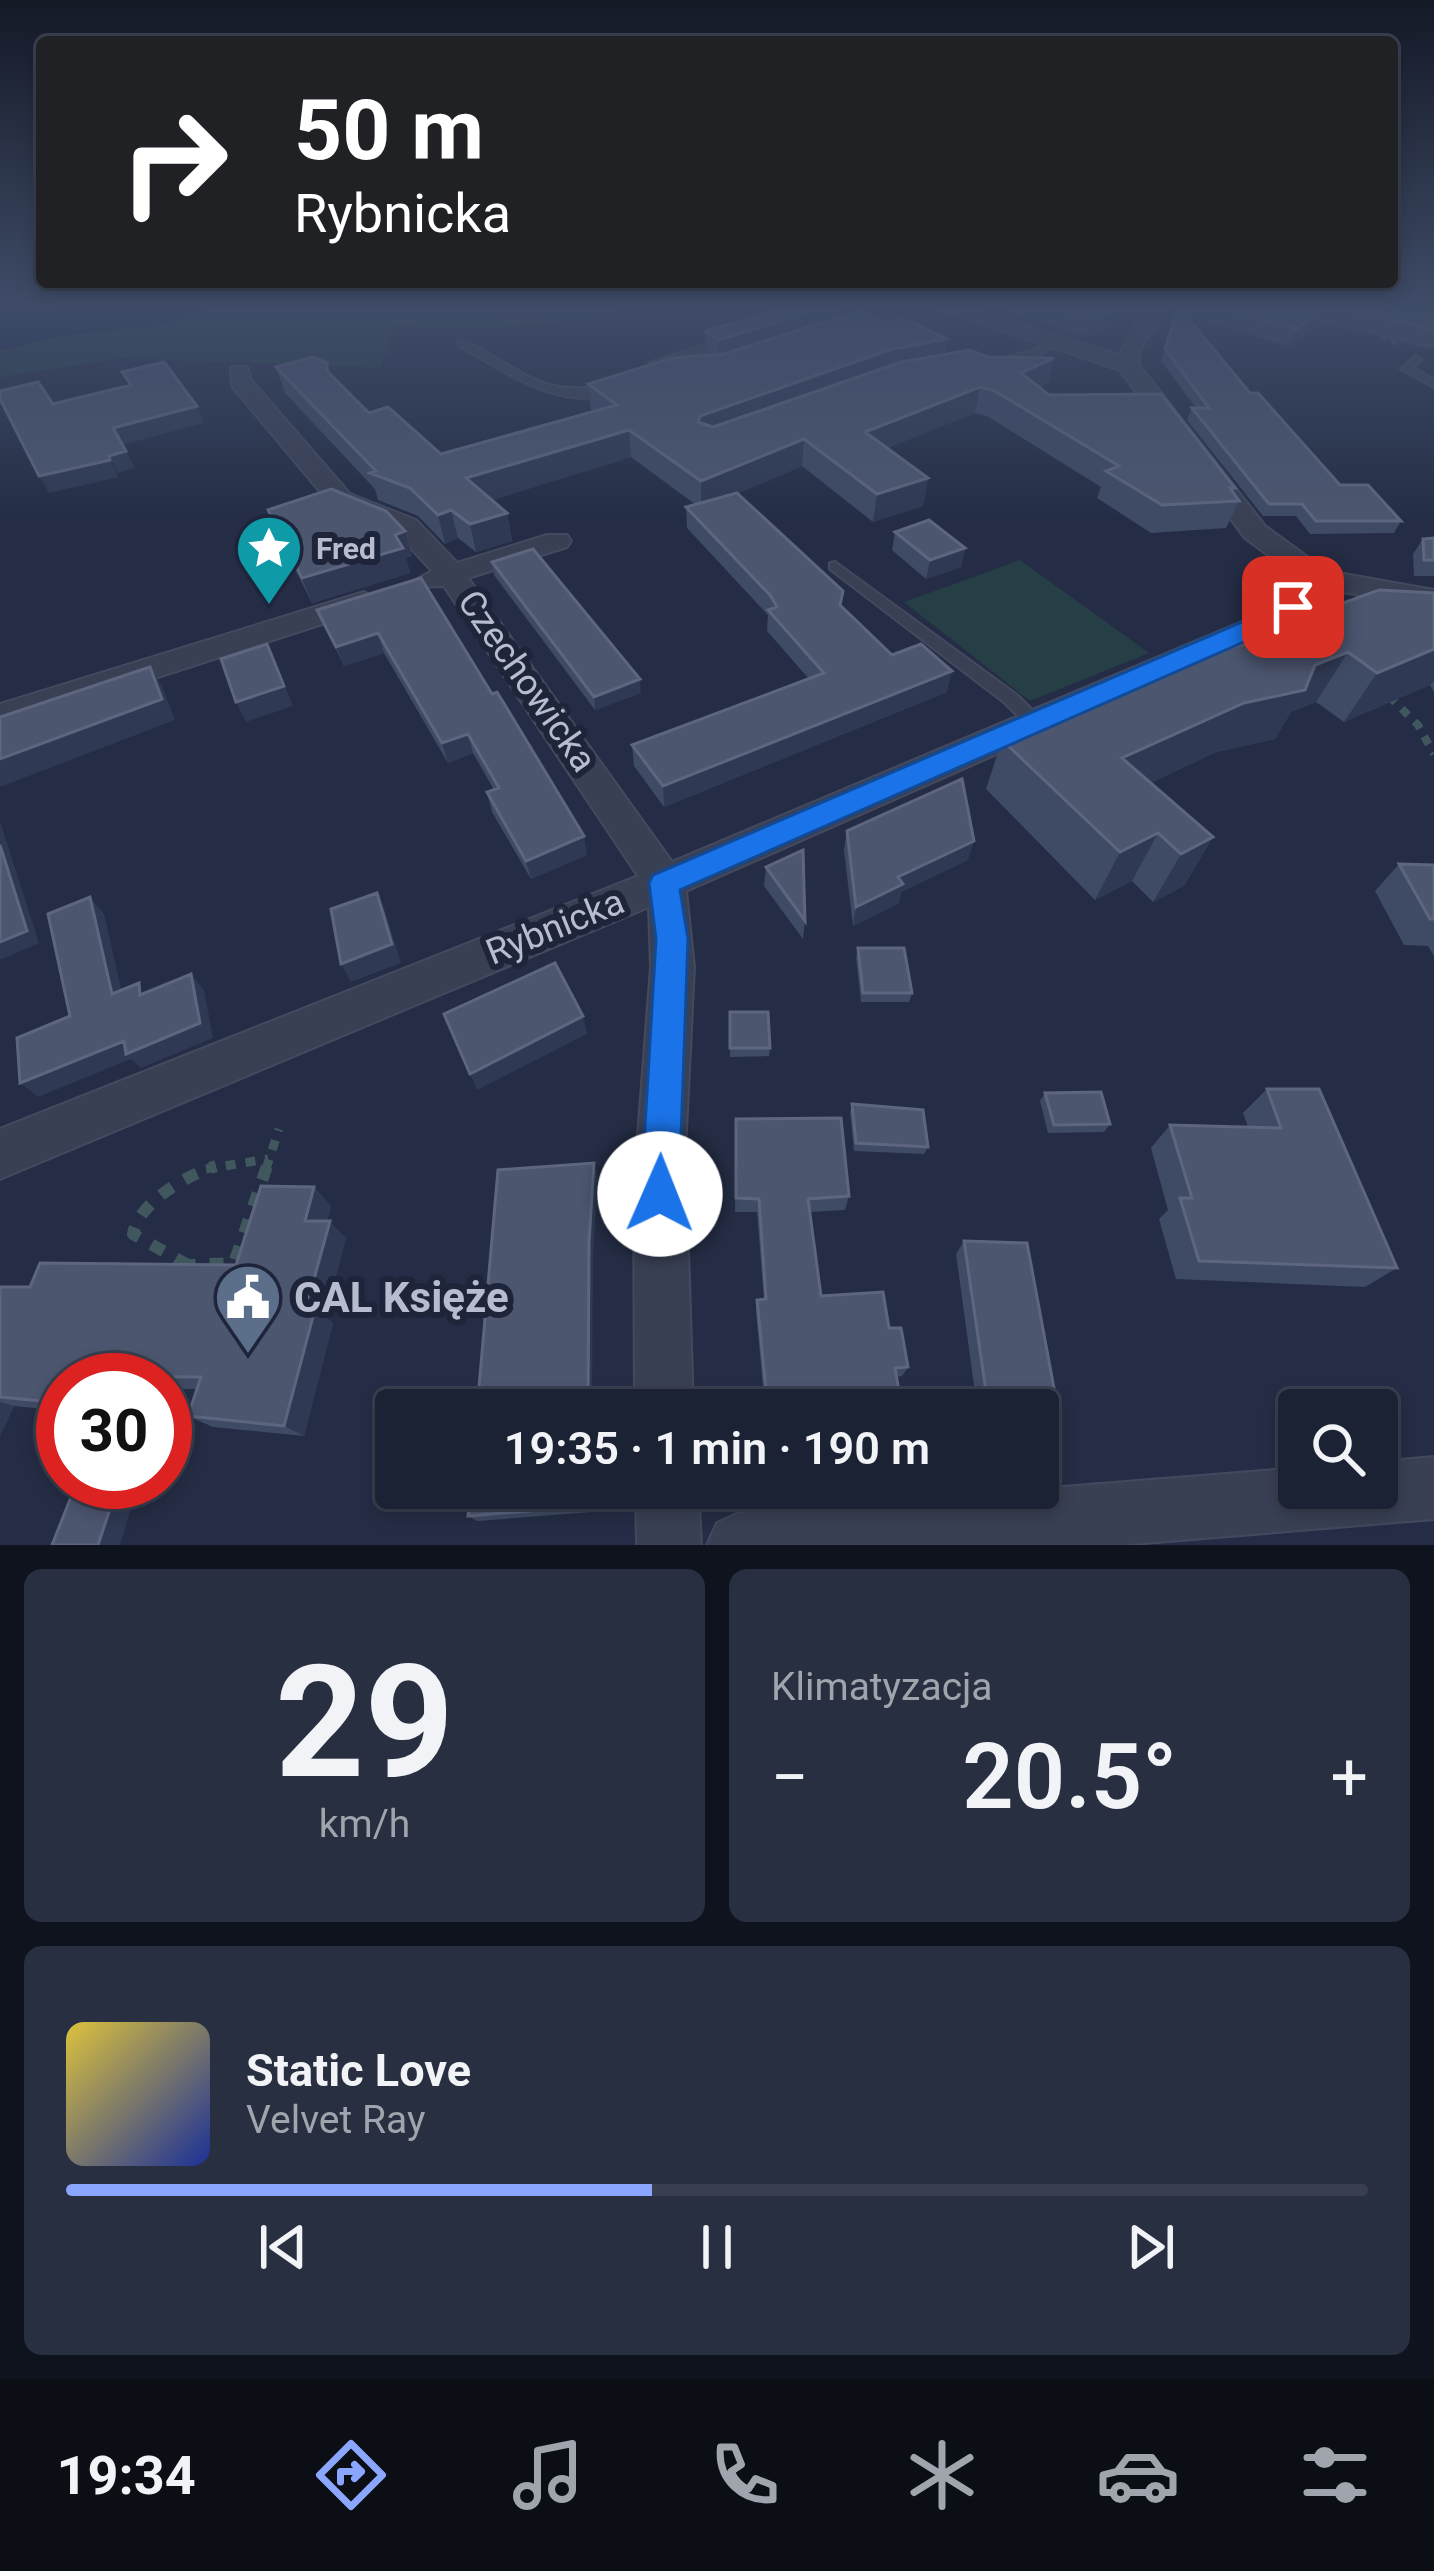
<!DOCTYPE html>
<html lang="pl">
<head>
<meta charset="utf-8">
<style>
	body { margin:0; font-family:Roboto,sans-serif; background:#282f40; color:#f1f3f6; height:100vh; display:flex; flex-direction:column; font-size:45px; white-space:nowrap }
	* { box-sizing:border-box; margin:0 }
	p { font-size:39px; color:#a0a4ac }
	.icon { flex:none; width:66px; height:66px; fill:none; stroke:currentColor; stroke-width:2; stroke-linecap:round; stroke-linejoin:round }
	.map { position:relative; height:1545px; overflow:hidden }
	.sheet { display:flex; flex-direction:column; gap:24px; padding:24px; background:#0f131d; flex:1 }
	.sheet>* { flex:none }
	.top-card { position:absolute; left:36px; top:36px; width:1362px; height:252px; border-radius:12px; box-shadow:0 6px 18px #0003,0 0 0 3px #393f4f; background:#202124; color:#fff; overflow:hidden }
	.controls { position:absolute; left:1278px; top:1389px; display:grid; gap:24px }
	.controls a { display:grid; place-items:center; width:120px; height:120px; border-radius:12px; background:#1b2234; box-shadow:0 6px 18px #0003,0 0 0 3px #393f4f; font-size:60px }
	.speed { position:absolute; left:36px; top:1353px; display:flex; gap:24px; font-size:60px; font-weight:700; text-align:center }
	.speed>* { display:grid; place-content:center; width:156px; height:156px; border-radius:50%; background:#1b2234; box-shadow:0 6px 18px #0003,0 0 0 3px #393f4f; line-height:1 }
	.speed .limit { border:18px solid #d22; background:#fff; color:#111 }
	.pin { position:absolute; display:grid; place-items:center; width:102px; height:102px; color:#fff; margin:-51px; border-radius:24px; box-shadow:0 6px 18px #0006 }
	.me { position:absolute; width:132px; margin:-66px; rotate:1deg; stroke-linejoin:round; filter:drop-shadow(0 0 9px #0008) }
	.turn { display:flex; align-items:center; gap:42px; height:252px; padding:0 60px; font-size:54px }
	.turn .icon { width:156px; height:156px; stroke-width:2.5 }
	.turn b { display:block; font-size:84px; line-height:102px }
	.big { font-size:90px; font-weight:600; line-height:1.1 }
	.sheet .tile { flex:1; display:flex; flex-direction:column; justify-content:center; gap:18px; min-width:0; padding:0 42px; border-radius:18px; background:#282f40 }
	.sheet .dial { align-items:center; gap:0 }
	.dial b { font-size:156px; line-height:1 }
	.song { display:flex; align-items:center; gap:36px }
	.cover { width:144px; height:144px; border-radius:18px; background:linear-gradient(135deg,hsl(50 70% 55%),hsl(230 70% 35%)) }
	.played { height:12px; border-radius:6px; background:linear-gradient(90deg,#8ba6ff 45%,#393f4f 45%) }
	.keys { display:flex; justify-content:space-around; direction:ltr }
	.heat { display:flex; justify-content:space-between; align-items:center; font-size:66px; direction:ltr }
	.sheet .tiles { flex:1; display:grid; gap:24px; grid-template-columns:1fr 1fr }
	.tile:last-child { grid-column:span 2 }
	.trip { position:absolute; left:375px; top:1389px; width:684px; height:120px; border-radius:12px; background:#1b2234; box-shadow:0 6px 18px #0003,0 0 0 3px #393f4f; font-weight:600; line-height:120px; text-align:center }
	.menu { display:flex; height:192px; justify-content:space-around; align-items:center; background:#0b0e15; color:#a0a4ac }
	.menu .icon { width:84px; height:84px }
	.menu .current { color:#8ba6ff }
	.menu b { font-size:54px; color:#f1f3f6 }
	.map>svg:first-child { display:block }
</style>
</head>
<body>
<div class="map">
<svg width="1434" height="1545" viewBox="0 0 1434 1545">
	<rect width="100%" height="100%" fill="#242d45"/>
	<path fill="#263e46" d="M 92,306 L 638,306 C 557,327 477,332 394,325 L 381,368 L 122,358 L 0,377 L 0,331 Z
		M 1020,560 L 1149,653 L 1030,701 L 904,602 Z"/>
	<path fill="#162245" d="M 0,306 L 225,306 L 161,326 L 60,336 L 0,351 Z"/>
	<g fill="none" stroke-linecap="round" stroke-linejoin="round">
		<defs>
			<path id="lane" d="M 466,306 L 529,311 L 574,306 L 529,317 Z
				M 724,339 L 728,340 L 728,344 L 654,366 L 649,363 Z
				M 463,341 C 493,353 519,376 550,385 C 572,392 598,384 618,391 C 563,415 506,371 459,346 L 459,342 Z
				M 1052,341 L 1061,343 L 1035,357 L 992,365 L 987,362 L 1028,352 Z
				M 1416,356 L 1421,359 L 1413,368 L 1434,380 L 1434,387 L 1401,369 Z
				M 835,562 L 1017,695 L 1040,718 L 1043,722 L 1040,726 L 1028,726 L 1005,703 L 830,569 L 830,563 Z"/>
			<path id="street" d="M 930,306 L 960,306 L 1119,355 L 1147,306 L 1167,306 L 1140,350 L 1139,365 L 1265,526 L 1327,571 L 1434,590 L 1434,608 L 1326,589 L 1304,614 L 1273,632 L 686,891 L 694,967 L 685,1151 L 693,1410 L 635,1410 L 634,1188 L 651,967 L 649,907 L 0,1179 L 0,1129 L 638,876 L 444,586 L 419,587 L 414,581 L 432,571 L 396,532 L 332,506 L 232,386 L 231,367 L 247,367 L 251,380 L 350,494 L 416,520 L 457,563 L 547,535 L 567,535 L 571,541 L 567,547 L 468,578 L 672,862 L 1251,618 L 1282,600 L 1302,580 L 1245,538 L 1120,370 Z
				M 364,592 L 379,601 L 375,607 L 0,728 L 0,704 Z
				M 1434,1457 L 1434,1519 L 1120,1545 L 707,1545 L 717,1523 L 739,1513 L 1299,1468 L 1299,1488 L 1377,1488 L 1377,1462 Z
				M 636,1488 L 698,1488 L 701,1545 L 637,1545 Z"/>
		</defs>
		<use href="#lane" stroke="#43495e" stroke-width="4"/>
		<use href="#street" stroke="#43495e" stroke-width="4"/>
		<path stroke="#40575e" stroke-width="4.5" stroke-dasharray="6 6" stroke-linecap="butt" d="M 1380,337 L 1403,345"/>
		<path stroke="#40575e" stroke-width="8" stroke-dasharray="9 9" stroke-linecap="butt" d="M 1389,696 L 1418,725 L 1434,754"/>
		<path stroke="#40575e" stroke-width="9" stroke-dasharray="10 10" stroke-linecap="butt" d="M 206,1169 L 268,1159
			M 266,1169 L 279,1129"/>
		<path stroke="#40575e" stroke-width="12" stroke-dasharray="14 14" stroke-linecap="butt" d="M 188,1265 L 133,1234 C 139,1202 187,1175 216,1166
			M 186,1271 L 188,1265 L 234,1263 L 267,1166"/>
		<use href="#lane" fill="#394054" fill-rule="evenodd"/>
		<use href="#street" fill="#394054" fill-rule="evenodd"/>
	</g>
	<path fill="#3f4a64" d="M 791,306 L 842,306 L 841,316 L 887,324 L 947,339 L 944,354 L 987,357 L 1054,358 L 1048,383 L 1040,387 L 1049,395 L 1235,488 L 1233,493 L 1239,501 L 1226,528 L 1151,533 L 1097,498 L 1101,487 L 987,416 L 975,413 L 887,448 L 928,478 L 923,506 L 873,522 L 802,466 L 737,494 L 841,605 L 892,655 L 947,692 L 664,807 L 634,766 L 632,745 L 809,679 L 767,631 L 768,615 L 687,528 L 686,507 L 696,505 L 631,457 L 492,500 L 507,513 L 512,541 L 476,552 L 458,538 L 445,544 L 418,516 L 378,500 L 375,489 L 285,393 L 276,367 L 327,363 L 330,374 L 369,413 L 441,454 L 593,412 L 591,410 L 588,384 L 706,355 L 705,331 Z
		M 992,306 L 1142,306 L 1098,334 L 1085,336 Z
		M 1178,306 L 1434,306 L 1434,350 L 1345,328 L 1319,325 L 1289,346 L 1185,315 L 1250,393 L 1340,485 L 1401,521 L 1394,533 L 1310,534 L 1296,516 L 1263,516 L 1187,420 L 1192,408 L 1196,408 L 1161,361 Z
		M 268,510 L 405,531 L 412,556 L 406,558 L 410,573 L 312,603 L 278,535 Z
		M 895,532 L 965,548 L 961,567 L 926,579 L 892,550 Z
		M 1434,538 L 1434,576 L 1414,576 L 1413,554 L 1423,539 Z
		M 492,562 L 641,693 L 595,710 L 494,575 Z
		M 421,578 L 587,855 L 531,879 L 492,812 L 487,792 L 494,790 L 473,753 L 448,763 L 384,653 L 344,666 L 317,610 Z
		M 1434,593 L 1434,692 L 1430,685 L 1344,722 L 1316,702 L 1291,712 L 1275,739 L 1216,752 L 1151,783 L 1213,837 L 1184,886 L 1153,902 L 1132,881 L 1095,900 L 986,789 L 1002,740 L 1292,631 L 1299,619 Z
		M 847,831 L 968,860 L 901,892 L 899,903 L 853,926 L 844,850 Z
		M 1399,864 L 1434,865 L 1434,956 L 1428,946 L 1404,945 L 1375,891 Z
		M 766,867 L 805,921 L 803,939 L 764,886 Z
		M 858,948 L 912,993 L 909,1002 L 861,1002 L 856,958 Z
		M 730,1012 L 770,1048 L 769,1056 L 730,1057 Z
		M 1267,1089 L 1397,1268 L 1365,1287 L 1176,1279 L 1159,1219 L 1168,1210 L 1151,1148 L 1170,1125 L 1248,1127 L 1243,1113 Z
		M 1045,1093 L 1110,1124 L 1104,1132 L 1048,1133 L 1040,1101 Z
		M 852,1104 L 928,1147 L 924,1154 L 854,1151 L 850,1112 Z
		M 736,1119 L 849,1196 L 845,1210 L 810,1212 L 821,1296 L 889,1328 L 908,1367 L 902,1376 L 896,1377 L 901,1403 L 895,1410 L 765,1410 L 756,1311 L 757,1300 L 764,1300 L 757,1212 L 735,1212 Z
		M 314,1187 L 331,1206 L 327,1221 L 346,1238 L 325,1317 L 333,1323 L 304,1436 L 213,1427 L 188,1416 L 197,1389 L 165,1389 L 165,1380 L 63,1380 L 63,1411 L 14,1406 L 0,1436 L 0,1287 L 30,1287 L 236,1265 Z
		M 964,1241 L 1056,1399 L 1044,1408 L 977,1407 L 956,1254 Z
		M 592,1488 L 592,1512 L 477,1521 L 468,1516 Z"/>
	<path fill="#2f3953" d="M 830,306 L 842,306 L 840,326 L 719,365 L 719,340 Z
		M 1120,306 L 1142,306 L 1098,334 L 1085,336 L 1090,319 Z
		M 1327,308 L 1319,325 L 1289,346 L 1296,329 Z
		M 947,339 L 943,363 L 700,443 L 698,422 L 700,416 L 892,349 Z
		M 1054,358 L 1048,383 L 1015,398 L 1021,373 Z
		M 980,387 L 975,413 L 861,459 L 865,432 Z
		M 197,406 L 204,423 L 122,445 L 113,428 Z
		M 629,430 L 631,457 L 472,506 L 466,478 Z
		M 804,439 L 802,466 L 701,509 L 701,481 Z
		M 126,451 L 135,468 L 118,473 L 109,456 Z
		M 110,460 L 119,477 L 49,493 L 39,476 Z
		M 928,478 L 923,506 L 873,522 L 877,494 Z
		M 451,510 L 458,538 L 445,544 L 438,515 Z
		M 507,513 L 512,541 L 476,552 L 470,524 Z
		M 405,531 L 412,556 L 406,558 L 410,573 L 312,603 L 302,578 Z
		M 965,548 L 961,567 L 926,579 L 930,560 Z
		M 378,633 L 384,653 L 344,666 L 336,647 Z
		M 1434,649 L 1434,681 L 1430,685 L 1344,722 L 1377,673 Z
		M 1348,652 L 1316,702 L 1291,712 L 1275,739 L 1216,752 L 1100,807 L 1122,758 L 1315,665 Z
		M 276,664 L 293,706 L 246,722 L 236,702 Z
		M 150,667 L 163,688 L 175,720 L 0,787 L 0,759 Z
		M 952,671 L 947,692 L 664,807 L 663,786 Z
		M 640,679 L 641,693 L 595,710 L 594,697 Z
		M 468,734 L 473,753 L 448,763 L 442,743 Z
		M 0,821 L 39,943 L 0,960 Z
		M 1158,833 L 1132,881 L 1095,900 L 1120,852 Z
		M 584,836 L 587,855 L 531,879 L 526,861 Z
		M 1213,837 L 1184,886 L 1153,902 L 1181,854 Z
		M 974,841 L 968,860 L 901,892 L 899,903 L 853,926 L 856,907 L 898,877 Z
		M 377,893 L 385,911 L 401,963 L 351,982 L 341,964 Z
		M 90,897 L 104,914 L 126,1010 L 112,994 Z
		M 191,974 L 204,990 L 213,1038 L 141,1068 L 131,1059 L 38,1097 L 20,1083 Z
		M 583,1016 L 587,1034 L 477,1090 L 470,1074 Z
		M 594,1163 L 598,1177 L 593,1255 L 592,1410 L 588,1410 L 589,1242 Z
		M 314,1187 L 331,1206 L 322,1238 L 305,1221 Z
		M 330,1221 L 346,1238 L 325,1317 L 333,1323 L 304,1436 L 284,1426 L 306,1308 Z
		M 0,1402 L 14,1406 L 0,1436 Z
		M 119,1482 L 139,1482 L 120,1545 L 98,1545 Z
		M 587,1488 L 592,1488 L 592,1512 L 587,1506 Z"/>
	<path fill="#4c566f" stroke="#5d667e" stroke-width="3" d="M 791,306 L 830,306 L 719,340 L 705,331 Z
		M 1048,306 L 1120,306 L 1103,317 L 1090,319 Z
		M 1178,306 L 1250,393 L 1258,393 L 1340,485 L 1368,485 L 1401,521 L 1316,521 L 1302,504 L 1269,504 L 1192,408 L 1209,408 L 1165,349 Z
		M 1217,306 L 1434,306 L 1434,330 L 1353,311 L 1327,308 L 1296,329 Z
		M 859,311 L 887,324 L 904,318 L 947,339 L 892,349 L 700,416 L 698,422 L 713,427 L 901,362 L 970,350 L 987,357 L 1054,358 L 1021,373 L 1049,395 L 1161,394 L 1235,488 L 1230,488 L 1239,501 L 1162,505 L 1106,471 L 1119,466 L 993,390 L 980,387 L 865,432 L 928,478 L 877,494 L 804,439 L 701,481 L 629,430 L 466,478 L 507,513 L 470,524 L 451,510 L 438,515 L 410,488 L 370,473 L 376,471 L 276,367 L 313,357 L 327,363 L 327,371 L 369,413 L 388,407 L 441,454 L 617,405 L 588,384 L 672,358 L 723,354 Z
		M 164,362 L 197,406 L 113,428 L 126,451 L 109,456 L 110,460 L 39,476 L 0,399 L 0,391 L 38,382 L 53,404 L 131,385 L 122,372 Z
		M 331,489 L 386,511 L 405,531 L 395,535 L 403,548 L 302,578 L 268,510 Z
		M 737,493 L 843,591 L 840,605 L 892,655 L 921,644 L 952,671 L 663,786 L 632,745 L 824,673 L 768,610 L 777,607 L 770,595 L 686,507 Z
		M 929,520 L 965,548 L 930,560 L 895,532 Z
		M 1434,538 L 1434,560 L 1424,560 L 1423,539 Z
		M 533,549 L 640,679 L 594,697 L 492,562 Z
		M 421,578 L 492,694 L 497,692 L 508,710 L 584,836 L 526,861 L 487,792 L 499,788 L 468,734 L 442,743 L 378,633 L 336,647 L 317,610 Z
		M 1379,590 L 1434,593 L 1434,649 L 1377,673 L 1348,652 L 1315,665 L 1305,690 L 1244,703 L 1122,758 L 1213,837 L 1181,854 L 1158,833 L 1120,852 L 1002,740 L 1209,653 L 1311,627 L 1299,619 Z
		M 267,644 L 284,686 L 236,702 L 221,659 Z
		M 150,667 L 162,699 L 0,759 L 0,717 Z
		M 962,779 L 974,841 L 898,877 L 903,884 L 856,907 L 847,831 Z
		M 0,845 L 27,931 L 0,942 Z
		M 803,850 L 805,921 L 766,867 Z
		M 1399,864 L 1434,865 L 1434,919 L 1430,919 Z
		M 377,893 L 392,944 L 341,964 L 331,909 Z
		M 90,897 L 112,994 L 139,983 L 140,995 L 191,974 L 200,1023 L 126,1054 L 124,1041 L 20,1083 L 17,1038 L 70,1016 L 48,914 Z
		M 858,948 L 904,948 L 912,993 L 863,993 Z
		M 555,963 L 583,1016 L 470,1074 L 444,1014 Z
		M 730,1012 L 768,1012 L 770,1048 L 730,1048 Z
		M 1267,1089 L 1319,1089 L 1397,1268 L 1199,1261 L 1180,1198 L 1192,1198 L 1170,1125 L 1281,1128 Z
		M 1101,1092 L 1110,1124 L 1054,1125 L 1045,1093 Z
		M 852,1104 L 923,1110 L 928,1147 L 856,1143 Z
		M 841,1118 L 849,1196 L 808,1199 L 821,1296 L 883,1292 L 889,1328 L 901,1328 L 908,1367 L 895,1368 L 901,1403 L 871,1405 L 872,1410 L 768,1410 L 757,1300 L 766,1299 L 759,1199 L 736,1198 L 736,1119 Z
		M 594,1163 L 589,1242 L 588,1410 L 477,1410 L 498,1170 Z
		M 261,1186 L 314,1187 L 305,1221 L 330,1221 L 306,1308 L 315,1309 L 284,1426 L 188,1416 L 201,1377 L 87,1376 L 85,1380 L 63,1380 L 63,1403 L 0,1397 L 0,1287 L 30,1287 L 40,1263 L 236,1265 Z
		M 964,1241 L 1027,1243 L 1056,1399 L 987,1398 Z
		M 77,1482 L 119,1482 L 98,1545 L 52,1545 Z
		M 470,1488 L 587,1488 L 587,1506 L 468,1516 Z"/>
	<linearGradient id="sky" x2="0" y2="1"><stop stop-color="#141926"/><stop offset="0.59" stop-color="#3f4c68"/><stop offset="1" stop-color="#3f4c68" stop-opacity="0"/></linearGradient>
	<rect width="1434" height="522" fill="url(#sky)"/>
	<path fill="#1a73e8" stroke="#114b97" stroke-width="3" d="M 1293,600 L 1301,602 L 1301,612 L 1271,630 L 680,890 L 688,939 L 679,1194 L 674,1208 L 660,1214 L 646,1208 L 641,1194 L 656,939 L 649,883 L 653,875 Z"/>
	<defs>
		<symbol id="sight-pin" viewBox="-11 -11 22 30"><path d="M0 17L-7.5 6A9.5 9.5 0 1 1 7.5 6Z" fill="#0f9aa8" stroke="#1e253a"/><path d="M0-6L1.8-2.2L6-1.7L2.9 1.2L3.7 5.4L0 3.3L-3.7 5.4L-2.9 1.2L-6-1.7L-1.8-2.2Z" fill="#fff"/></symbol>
		<symbol id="civic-pin" viewBox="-11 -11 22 30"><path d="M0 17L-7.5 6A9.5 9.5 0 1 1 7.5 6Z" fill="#5c6f8a" stroke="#1e253a"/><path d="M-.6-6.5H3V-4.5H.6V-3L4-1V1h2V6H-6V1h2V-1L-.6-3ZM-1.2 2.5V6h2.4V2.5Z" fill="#fff"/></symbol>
	</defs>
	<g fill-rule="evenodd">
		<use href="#sight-pin" x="231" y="510" width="76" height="104"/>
		<use href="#civic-pin" x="210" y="1259" width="76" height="104"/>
	</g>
	<g text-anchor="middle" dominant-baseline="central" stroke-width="12" stroke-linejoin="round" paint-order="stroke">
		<g font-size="30" font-weight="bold" fill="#b7bcce" stroke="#1e253a" text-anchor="start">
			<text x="316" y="548">Fred</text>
		</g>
		<g font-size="36" fill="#b7bcce" stroke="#1e253a">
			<text transform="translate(527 681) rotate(55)">Czechowicka</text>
			<text transform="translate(555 927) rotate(-22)">Rybnicka</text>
		</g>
		<g font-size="42" font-weight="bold" fill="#b7bcce" stroke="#1e253a" text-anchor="start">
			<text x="294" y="1297">CAL Księże</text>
		</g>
	</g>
</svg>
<div class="controls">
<a><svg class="icon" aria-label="search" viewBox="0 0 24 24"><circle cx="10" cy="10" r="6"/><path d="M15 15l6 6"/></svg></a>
</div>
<div class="speed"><div class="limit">30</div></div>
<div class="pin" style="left:1293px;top:607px;background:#d93025"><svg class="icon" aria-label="arrive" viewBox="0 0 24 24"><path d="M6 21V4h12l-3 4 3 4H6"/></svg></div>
<svg class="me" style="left:660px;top:1194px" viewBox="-20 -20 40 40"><circle r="19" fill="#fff"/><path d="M0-13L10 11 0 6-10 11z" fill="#1a73e8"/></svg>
<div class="trip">19:35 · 1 min · 190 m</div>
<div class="top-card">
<div class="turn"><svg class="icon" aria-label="right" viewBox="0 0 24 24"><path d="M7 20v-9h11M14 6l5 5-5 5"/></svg><div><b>50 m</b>Rybnicka</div></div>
</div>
</div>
<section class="sheet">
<div class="tiles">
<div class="tile dial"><b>29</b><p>km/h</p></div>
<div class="tile"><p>Klimatyzacja</p>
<div class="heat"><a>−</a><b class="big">20.5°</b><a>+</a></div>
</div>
<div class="tile">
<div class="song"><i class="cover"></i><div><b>Static Love</b><p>Velvet Ray</p></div></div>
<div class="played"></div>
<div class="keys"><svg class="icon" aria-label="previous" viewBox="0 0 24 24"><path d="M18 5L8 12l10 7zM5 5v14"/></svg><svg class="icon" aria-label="pause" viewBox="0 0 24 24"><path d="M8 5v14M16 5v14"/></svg><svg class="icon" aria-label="next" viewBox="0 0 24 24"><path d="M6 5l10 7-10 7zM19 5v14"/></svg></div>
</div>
</div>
</section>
<nav class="menu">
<b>19:34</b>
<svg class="icon current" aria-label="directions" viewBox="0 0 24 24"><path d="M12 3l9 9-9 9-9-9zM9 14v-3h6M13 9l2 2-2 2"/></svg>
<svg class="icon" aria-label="music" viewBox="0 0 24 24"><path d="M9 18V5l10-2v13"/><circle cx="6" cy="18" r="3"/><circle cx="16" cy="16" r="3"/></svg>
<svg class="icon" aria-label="phone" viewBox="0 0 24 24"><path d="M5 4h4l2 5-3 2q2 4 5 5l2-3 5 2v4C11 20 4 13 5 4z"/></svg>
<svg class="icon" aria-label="climate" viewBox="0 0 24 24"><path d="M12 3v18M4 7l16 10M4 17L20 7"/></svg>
<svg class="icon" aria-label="car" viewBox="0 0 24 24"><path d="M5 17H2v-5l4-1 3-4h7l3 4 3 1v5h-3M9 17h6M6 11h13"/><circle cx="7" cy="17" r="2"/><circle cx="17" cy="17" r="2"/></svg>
<svg class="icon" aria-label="filters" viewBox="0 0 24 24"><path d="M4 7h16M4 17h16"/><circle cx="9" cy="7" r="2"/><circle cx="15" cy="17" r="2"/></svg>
</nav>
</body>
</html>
